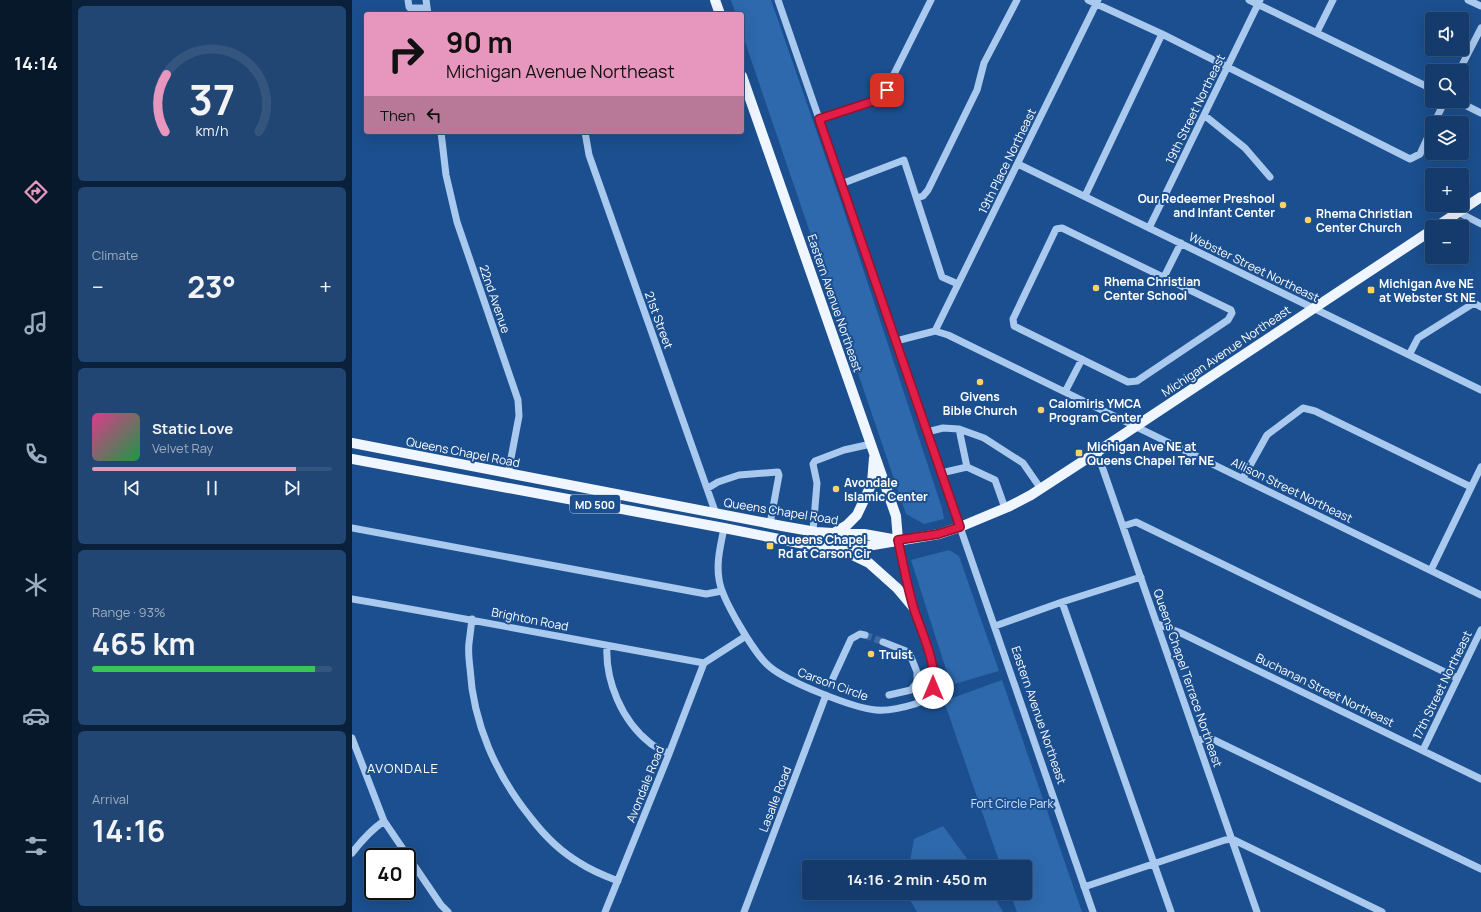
<!DOCTYPE html>
<html lang="en">
<head>
<meta charset="utf-8">
<style>
	body { margin:0; font-family:Manrope,sans-serif; background:#214673; color:#f1f3f6; height:100vh; display:flex; flex-direction:column; font-size:15px; white-space:nowrap }
	* { box-sizing:border-box; margin:0 }
	p { font-size:13px; color:#9dadc1 }
	.icon { flex:none; width:22px; height:22px; fill:none; stroke:currentColor; stroke-width:2; stroke-linecap:round; stroke-linejoin:round }
	.map { position:relative; flex:1; overflow:hidden }
	.panel { display:flex; flex-direction:column; gap:6px; padding:6px; background:#0b203b; width:280px }
	.panel>* { flex:none }
	.top-card { position:absolute; left:12px; top:12px; width:380px; height:122px; border-radius:4px; box-shadow:0 4px 16px #0002,0 0 0 1px #33557e; background:#e797bd; color:#111; overflow:hidden }
	.controls { position:absolute; left:1073px; top:12px; display:grid; gap:8px }
	.controls a { display:grid; place-items:center; width:44px; height:44px; border-radius:4px; background:#143b6b; box-shadow:0 4px 16px #0002,0 0 0 1px #33557e; font-size:20px }
	.speed { position:absolute; left:12px; top:848px; display:flex; gap:8px; font-size:20px; font-weight:700; text-align:center }
	.speed>* { display:grid; place-content:center; width:52px; height:52px; border-radius:50%; background:#143b6b; box-shadow:0 4px 16px #0002,0 0 0 1px #33557e; line-height:1 }
	.speed .limit { border:2px solid #111; border-radius:6px; background:#fff; color:#111 }
	.pin { position:absolute; display:grid; place-items:center; width:34px; height:34px; color:#fff; margin:-17px; border-radius:8px; box-shadow:0 2px 6px #0006 }
	.me { position:absolute; width:44px; margin:-22px; rotate:0deg; stroke-linejoin:round; filter:drop-shadow(0 0 3px #0008) }
	.turn { display:flex; align-items:center; gap:14px; height:84px; padding:0 16px; font-size:18px }
	.turn .icon { width:52px; height:52px; stroke-width:2.5 }
	.turn b { display:block; font-size:28px; line-height:34px }
	.then { display:flex; align-items:center; height:38px; padding:0 16px; background:#0003; gap:8px; font-size:15px }
	.big { font-size:30px; font-weight:700; line-height:1.1 }
	.panel .widget { flex:1; display:flex; flex-direction:column; justify-content:center; gap:6px; min-width:0; padding:0 14px; border-radius:6px; background:#214673 }
	.panel .dial { align-items:center; gap:0 }
	.dial svg { height:104px; overflow:visible; fill:none; stroke:#33557e; stroke-width:7; stroke-linecap:round; text-anchor:middle }
	.dial text { fill:#f1f3f6; stroke:none }
	.song { display:flex; align-items:center; gap:12px }
	.cover { width:48px; height:48px; border-radius:6px; background:linear-gradient(135deg,hsl(330 70% 55%),hsl(140 70% 35%)) }
	.played { height:4px; border-radius:2px; background:linear-gradient(90deg,#e797bd 85%,#33557e 85%) }
	.keys { display:flex; justify-content:space-around; direction:ltr }
	.heat { display:flex; justify-content:space-between; align-items:center; font-size:22px; direction:ltr }
	.charge { height:6px; border-radius:3px; background:linear-gradient(90deg,#34c759 93%,#33557e 0) }
	.trip { position:absolute; left:450px; top:860px; width:230px; height:40px; border-radius:4px; background:#143b6b; box-shadow:0 4px 16px #0002,0 0 0 1px #33557e; font-weight:700; line-height:40px; text-align:center }
	main { display:flex; flex:1; min-height:0 }
	.tabs { display:flex; flex-direction:column; width:72px; justify-content:space-around; align-items:center; background:#08182b; color:#9dadc1 }
	.tabs .icon { width:28px; height:28px }
	.tabs .on { color:#e797bd }
	.tabs b { font-size:18px; color:#f1f3f6 }
	.map>svg:first-child { display:block }
</style>
</head>
<body>
<main>
<nav class="tabs">
<b>14:14</b>
<svg class="icon on" aria-label="directions" viewBox="0 0 24 24"><path d="M12 3l9 9-9 9-9-9zM9 14v-3h6M13 9l2 2-2 2"/></svg>
<svg class="icon" aria-label="music" viewBox="0 0 24 24"><path d="M9 18V5l10-2v13"/><circle cx="6" cy="18" r="3"/><circle cx="16" cy="16" r="3"/></svg>
<svg class="icon" aria-label="phone" viewBox="0 0 24 24"><path d="M5 4h4l2 5-3 2q2 4 5 5l2-3 5 2v4C11 20 4 13 5 4z"/></svg>
<svg class="icon" aria-label="climate" viewBox="0 0 24 24"><path d="M12 3v18M4 7l16 10M4 17L20 7"/></svg>
<svg class="icon" aria-label="car" viewBox="0 0 24 24"><path d="M5 17H2v-5l4-1 3-4h7l3 4 3 1v5h-3M9 17h6M6 11h13"/><circle cx="7" cy="17" r="2"/><circle cx="17" cy="17" r="2"/></svg>
<svg class="icon" aria-label="filters" viewBox="0 0 24 24"><path d="M4 7h16M4 17h16"/><circle cx="9" cy="7" r="2"/><circle cx="15" cy="17" r="2"/></svg>
</nav>
<section class="panel">
<div class="widget dial"><svg viewBox="0 0 100 80">
<path d="M14 69A42 42 0 1 1 86 69"/>
<path d="M14 69A42 42 0 0 1 15 25" stroke="#e797bd"/>
<text x="50" y="56" font-size="32" font-weight="700">37</text>
<text x="50" y="72" font-size="11">km/h</text>
</svg></div>
<div class="widget"><p>Climate</p>
<div class="heat"><a>−</a><b class="big">23°</b><a>+</a></div>
</div>
<div class="widget">
<div class="song"><i class="cover"></i><div><b>Static Love</b><p>Velvet Ray</p></div></div>
<div class="played"></div>
<div class="keys"><svg class="icon" aria-label="previous" viewBox="0 0 24 24"><path d="M18 5L8 12l10 7zM5 5v14"/></svg><svg class="icon" aria-label="pause" viewBox="0 0 24 24"><path d="M8 5v14M16 5v14"/></svg><svg class="icon" aria-label="next" viewBox="0 0 24 24"><path d="M6 5l10 7-10 7zM19 5v14"/></svg></div>
</div>
<div class="widget"><p>Range · 93%</p><b class="big">465 km</b><div class="charge"></div></div>
<div class="widget"><p>Arrival</p><b class="big">14:16</b></div>
</section>
<div class="map">
<svg width="1129" height="912" viewBox="0 0 1129 912">
	<rect width="100%" height="100%" fill="#1b4f8f"/>
	<path fill="#2e69ad" d="M 379,0 L 419,0 L 487,196 L 590,508 L 592,519 L 572,524 L 554,514 L 390,33 L 390,14 L 384,14 Z
		M 597,550 L 607,556 L 647,671 L 599,685 L 559,560 Z
		M 650,680 L 730,912 L 665,912 L 658,893 L 673,893 L 673,867 L 649,867 L 592,701 Z
		M 591,826 L 621,867 L 557,867 L 562,839 Z
		M 554,893 L 640,893 L 651,912 L 565,912 Z"/>
	<g fill="none" stroke-linecap="round" stroke-linejoin="round">
		<path stroke="#3d69a0" stroke-width="7" stroke-dasharray="7 3.5" stroke-linecap="butt" d="M 513,635 L 531,642"/>
		<path stroke="#a9c9ee" stroke-width="7" d="M 56,0 L 57,7 L 58,8 L 75,8
			M 74,0 L 76,14
			M 426,0 L 741,912
			M 736,0 L 810,34 L 1058,159 L 1068,154 L 1080,128
			M 897,0 L 1080,89
			M 1116,0 L 1129,6
			M 965,32 L 981,0
			M 1107,71 L 1129,28
			M 1105,101 L 1129,113
			M 852,115 L 893,148 L 918,177
			M 467,119 L 522,101 L 532,94 L 579,0
			M 1082,123 L 1093,101
			M 89,132 L 94,175 L 105,222 L 166,400 L 167,416 L 156,474
			M 233,132 L 237,155 L 364,514
			M 666,164 L 1129,390
			M 489,184 L 552,160 L 590,277 L 606,284
			M 733,196 L 810,34
			M 565,198 L 571,196 L 576,190 L 625,90 L 632,63 L 665,0
			M 1106,212 L 1129,224
			M 710,228 L 879,310 L 880,313 L 876,320 L 785,381 L 776,382 L 662,326 L 661,319 L 704,229 Z
			M 797,228 L 908,0
			M 812,277 L 829,243
			M 583,331 L 746,0
			M 544,341 L 583,331 L 596,335 L 1129,595
			M 1057,355 L 1066,338 L 1122,303 L 1129,307
			M 713,392 L 730,359
			M 607,429 L 615,467
			M 575,432 L 591,428 L 607,429 L 632,438 L 671,463 L 689,489
			M 745,452 L 905,912
			M 589,473 L 615,467 L 643,480 L 653,508
			M 891,478 L 915,435 L 951,408 L 963,411 L 1119,487
			M 356,488 L 366,482 L 387,475 L 426,472 L 427,475 L 418,524
			M 771,526 L 784,522 L 1105,678
			M 0,528 L 354,594 L 370,591
			M 372,528 C 369,544 364,562 367,579 C 369,598 403,655 418,667 C 436,682 501,708 524,710 C 537,711 550,708 563,704 C 572,700 579,697 582,686 C 587,668 567,627 562,608 C 555,586 551,563 546,540
			M 461,531 L 465,483 L 461,464 L 463,461 L 492,450 L 519,444
			M 1079,570 L 1129,467
			M 0,599 C 118,619 234,642 352,663
			M 710,602 L 819,912
			M 120,619 C 119,627 118,635 117,643 C 116,651 117,660 118,668 C 121,723 144,775 179,818 C 192,835 209,852 228,863 C 240,871 253,876 266,881
			M 806,624 L 829,633 L 1129,779
			M 643,626 L 710,602 L 789,577
			M 531,642 L 554,651 L 559,657 L 565,672 L 565,682 L 559,690 L 537,695
			M 255,646 C 253,681 270,721 298,743 C 304,748 311,750 317,754
			M 352,663 L 394,636
			M 481,678 L 499,639 L 508,634 L 513,635
			M 0,738 L 32,821 L 89,905 L 96,912
			M 846,740 L 858,738 L 1129,869
			M 1071,750 L 1129,630
			M 0,853 C 10,840 19,830 32,821
			M 732,887 L 873,840 L 880,839 L 1030,912
			M 253,912 L 317,754 L 352,663
			M 392,912 L 474,695"/>
		<path stroke="#f0f6ff" stroke-width="10" d="M 363,0 L 368,14
			M 390,76 L 544,516 L 546,540
			M 1084,227 L 1129,197
			M 0,443 L 430,526 L 464,532 L 497,534 L 512,534 L 540,539
			M 0,459 L 372,528 L 447,543 L 486,548 L 515,546 L 587,534 L 608,527 L 656,507 L 679,495 L 745,452 L 1080,230
			M 480,534 L 495,525 L 505,515 L 520,483 L 522,458
			M 488,549 L 517,563 L 545,588 L 561,607"/>
	</g>
	<g fill="none" stroke-linecap="round" stroke-linejoin="round">
		<defs>
			<path id="route" d="M 535,90 L 529,97 L 522,101 L 467,119 L 608,527 L 586,534 L 546,540 C 551,563 555,586 562,609 C 569,631 586,666 581,688"/>
		</defs>
		<use href="#route" stroke="#92132f" stroke-width="10"/>
		<use href="#route" stroke="#e11d48" stroke-width="7"/>
	</g>
	<g fill="#ffd166" stroke="#1b4f8f" stroke-width="1.5">
		<circle cx="931" cy="205" r="4"/>
		<circle cx="956" cy="220" r="4"/>
		<circle cx="744" cy="288" r="4"/>
		<rect x="1015" y="286" width="8" height="8" rx="2"/>
		<circle cx="628" cy="382" r="4"/>
		<circle cx="689" cy="410" r="4"/>
		<rect x="723" y="449" width="8" height="8" rx="2"/>
		<circle cx="484" cy="489" r="4"/>
		<rect x="414" y="542" width="8" height="8" rx="2"/>
		<circle cx="519" cy="654" r="4"/>
	</g>
	<g text-anchor="middle" dominant-baseline="central" stroke-width="4" stroke-linejoin="round" paint-order="stroke">
		<rect fill="#1b4f8f" stroke="#bbcadd" stroke-width="1" x="218" y="495" width="50" height="18" rx="3"/>
		<g font-size="11" font-weight="bold" fill="#fff">
			<text x="243" y="504">MD 500</text>
		</g>
		<g font-size="12" fill="#fff" stroke="#1b4f8f">
			<text transform="translate(843 109) rotate(-64)">19th Street Northeast</text>
			<text transform="translate(655 161) rotate(-64)">19th Place Northeast</text>
			<text transform="translate(902 267) rotate(26)">Webster Street Northeast</text>
			<text transform="translate(143 299) rotate(71)">22nd Avenue</text>
			<text transform="translate(483 303) rotate(71)">Eastern Avenue Northeast</text>
			<text transform="translate(307 320) rotate(70)">21st Street</text>
			<text transform="translate(874 351) rotate(-34)">Michigan Avenue Northeast</text>
			<text transform="translate(111 452) rotate(11)">Queens Chapel Road</text>
			<text transform="translate(940 490) rotate(26)">Allison Street Northeast</text>
			<text transform="translate(429 511) rotate(9)">Queens Chapel Road</text>
			<text transform="translate(178 619) rotate(11)">Brighton Road</text>
			<text transform="translate(836 678) rotate(71)">Queens Chapel Terrace Northeast</text>
			<text transform="translate(481 684) rotate(20)">Carson Circle</text>
			<text transform="translate(1090 685) rotate(-64)">17th Street Northeast</text>
			<text transform="translate(973 690) rotate(26)">Buchanan Street Northeast</text>
			<text transform="translate(687 715) rotate(71)">Eastern Avenue Northeast</text>
			<text transform="translate(293 784) rotate(-68)">Avondale Road</text>
			<text transform="translate(423 799) rotate(-69)">Lasalle Road</text>
		</g>
		<g font-size="12" font-weight="bold" fill="#fff" stroke="#1b4f8f" text-anchor="start">
			<text x="923" y="198" text-anchor="end">Our Redeemer Preshool<tspan x="923" dy="14">and Infant Center</tspan></text>
			<text x="964" y="213">Rhema Christian<tspan x="964" dy="14">Center Church</tspan></text>
			<text x="752" y="281">Rhema Christian<tspan x="752" dy="14">Center School</tspan></text>
			<text x="1027" y="283">Michigan Ave NE<tspan x="1027" dy="14">at Webster St NE</tspan></text>
			<text x="628" y="396" text-anchor="middle">Givens<tspan x="628" dy="14">Bible Church</tspan></text>
			<text x="697" y="403">Calomiris YMCA<tspan x="697" dy="14">Program Center</tspan></text>
			<text x="735" y="446">Michigan Ave NE at<tspan x="735" dy="14">Queens Chapel Ter NE</tspan></text>
			<text x="492" y="482">Avondale<tspan x="492" dy="14">Islamic Center</tspan></text>
			<text x="426" y="539">Queens Chapel<tspan x="426" dy="14">Rd at Carson Cir</tspan></text>
			<text x="527" y="654">Truist</text>
		</g>
		<g font-size="12" fill="#cfe3fa" stroke="#1b4f8f">
			<text x="660" y="803">Fort Circle Park</text>
		</g>
		<g font-size="13" letter-spacing="1" fill="#fff" stroke="#1b4f8f">
			<text x="51" y="768">AVONDALE</text>
		</g>
	</g>
</svg>
<div class="controls">
<a><svg class="icon" aria-label="sound" viewBox="0 0 24 24"><path d="M4 9h4l5-4v14l-5-4H4zM17 9q2 3 0 6"/></svg></a>
<a><svg class="icon" aria-label="search" viewBox="0 0 24 24"><circle cx="10" cy="10" r="6"/><path d="M15 15l6 6"/></svg></a>
<a><svg class="icon" aria-label="layers" viewBox="0 0 24 24"><path d="M12 4l9 5-9 5-9-5zM3 14l9 5 9-5"/></svg></a>
<a>+</a>
<a>−</a>
</div>
<div class="speed"><div class="limit">40</div></div>
<div class="pin" style="left:535px;top:90px;background:#d93025"><svg class="icon" aria-label="arrive" viewBox="0 0 24 24"><path d="M6 21V4h12l-3 4 3 4H6"/></svg></div>
<svg class="me" style="left:581px;top:688px" viewBox="-20 -20 40 40"><circle r="19" fill="#fff"/><path d="M0-13L10 11 0 6-10 11z" fill="#e11d48"/></svg>
<div class="trip">14:16 · 2 min · 450 m</div>
<div class="top-card">
<div class="turn"><svg class="icon" aria-label="right" viewBox="0 0 24 24"><path d="M7 20v-9h11M14 6l5 5-5 5"/></svg><div><b>90 m</b>Michigan Avenue Northeast</div></div>
<div class="then">Then<svg class="icon" aria-label="left" viewBox="0 0 24 24"><path d="M17 20v-9H6M10 6l-5 5 5 5"/></svg></div>
</div>
</div>
</main>
</body>
</html>
